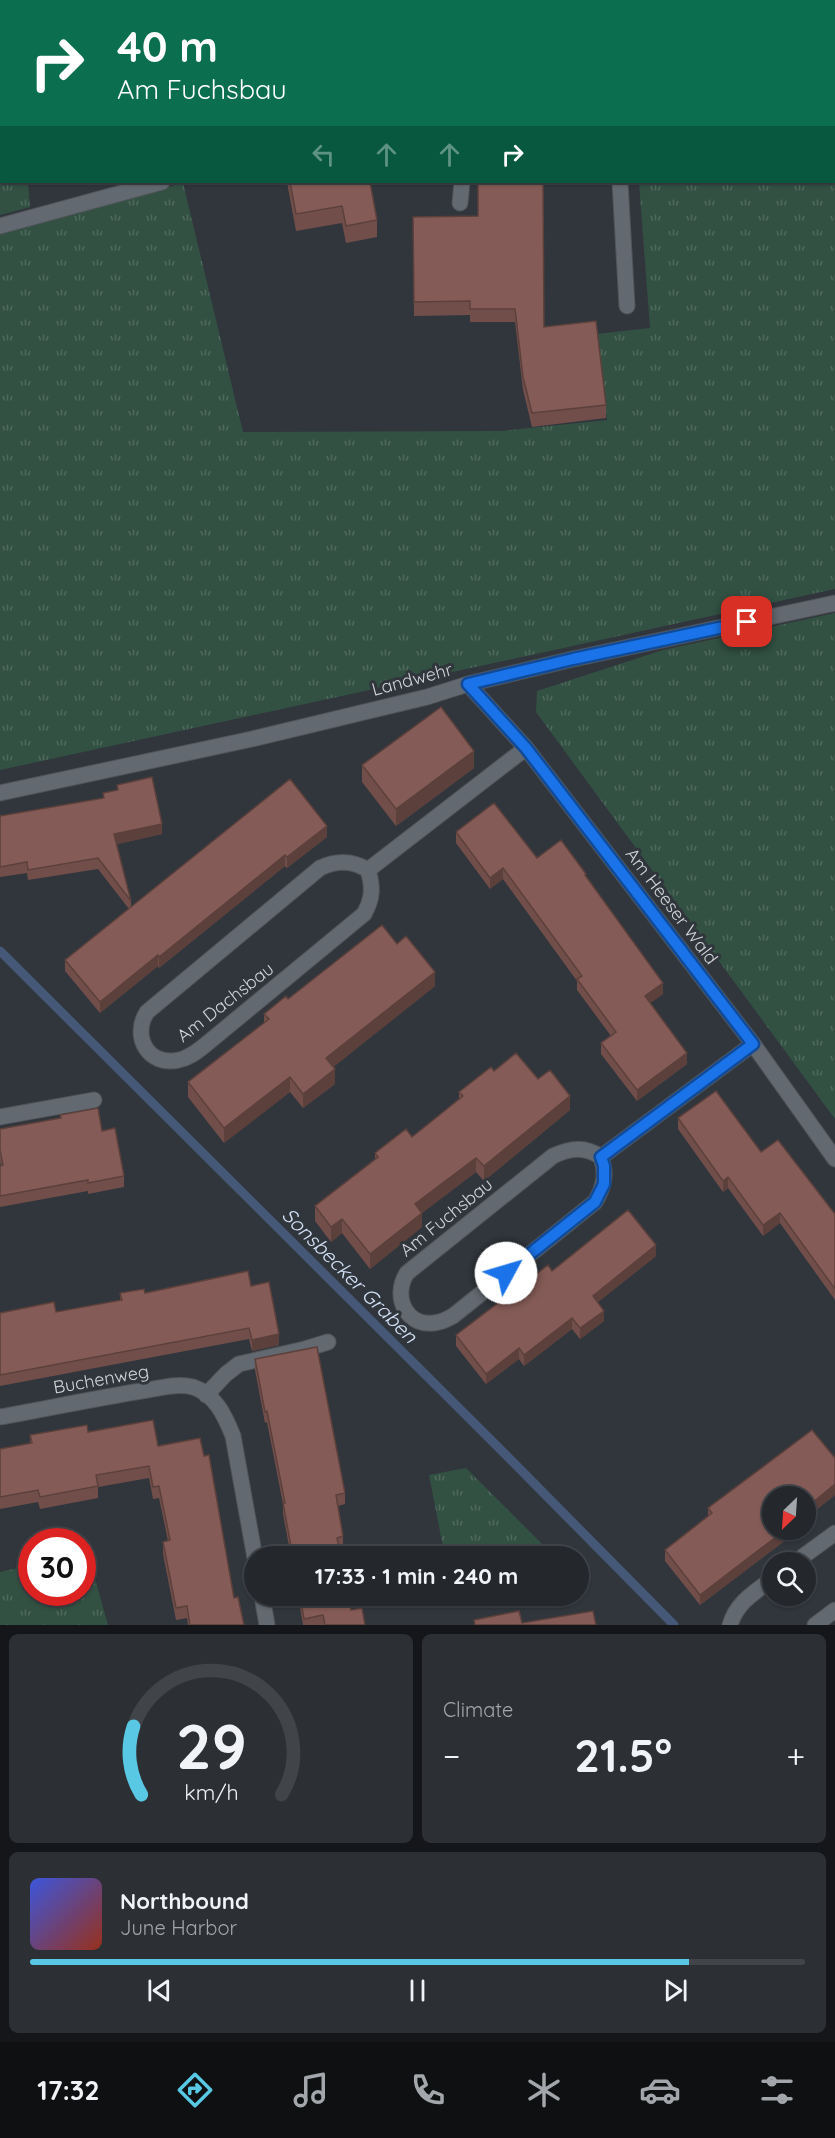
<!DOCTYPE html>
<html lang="en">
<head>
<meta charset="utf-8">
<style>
	body { margin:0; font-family:Quicksand,sans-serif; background:#2c3035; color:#f1f3f6; height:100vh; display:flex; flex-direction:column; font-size:22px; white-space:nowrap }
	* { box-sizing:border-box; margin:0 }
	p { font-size:20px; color:#a3a6aa }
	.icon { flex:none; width:33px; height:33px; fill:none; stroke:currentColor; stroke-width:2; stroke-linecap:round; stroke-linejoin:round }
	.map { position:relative; height:1625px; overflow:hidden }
	.side { display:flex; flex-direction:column; gap:9px; padding:9px; background:#141619; flex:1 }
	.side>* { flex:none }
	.top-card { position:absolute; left:0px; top:0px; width:836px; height:183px; box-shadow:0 2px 4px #0004,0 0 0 2px #414449; background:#0b6e4f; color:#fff; overflow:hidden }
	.needle { width:39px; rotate:205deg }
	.tools { position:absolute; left:762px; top:1486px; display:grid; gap:12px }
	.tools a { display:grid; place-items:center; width:54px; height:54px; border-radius:50%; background:#24282d; box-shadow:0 2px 4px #0004,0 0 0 2px #414449; font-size:30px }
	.speed { position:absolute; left:18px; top:1528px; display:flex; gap:12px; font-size:30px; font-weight:700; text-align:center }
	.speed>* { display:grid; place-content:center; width:78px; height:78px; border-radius:50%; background:#24282d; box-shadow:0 2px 4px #0004,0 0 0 2px #414449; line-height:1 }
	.speed .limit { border:9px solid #d22; background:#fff; color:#111 }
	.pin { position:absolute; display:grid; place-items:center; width:51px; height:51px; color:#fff; margin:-26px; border-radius:12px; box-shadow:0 3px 9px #0006 }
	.me { position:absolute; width:66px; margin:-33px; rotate:51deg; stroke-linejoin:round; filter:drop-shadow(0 0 4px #0008) }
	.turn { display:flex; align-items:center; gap:21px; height:126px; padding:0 18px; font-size:27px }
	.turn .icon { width:78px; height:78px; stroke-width:2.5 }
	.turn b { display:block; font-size:42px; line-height:51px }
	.lanes { display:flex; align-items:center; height:57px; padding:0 18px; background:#0003; justify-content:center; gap:30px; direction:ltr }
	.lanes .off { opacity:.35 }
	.big { font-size:45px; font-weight:800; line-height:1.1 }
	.side .card { flex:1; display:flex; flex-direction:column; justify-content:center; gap:9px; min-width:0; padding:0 21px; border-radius:9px; background:#2c3035 }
	.side .dial { align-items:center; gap:0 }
	.dial svg { height:156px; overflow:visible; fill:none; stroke:#414449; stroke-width:7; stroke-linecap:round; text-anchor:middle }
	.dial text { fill:#f1f3f6; stroke:none }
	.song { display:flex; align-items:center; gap:18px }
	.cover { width:72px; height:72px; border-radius:9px; background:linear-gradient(135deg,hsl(230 70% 55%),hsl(10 70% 35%)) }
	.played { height:6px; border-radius:3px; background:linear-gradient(90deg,#58c8e4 85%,#414449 85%) }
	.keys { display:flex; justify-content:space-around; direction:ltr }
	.heat { display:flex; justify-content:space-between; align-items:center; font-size:33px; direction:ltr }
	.side .tiles { flex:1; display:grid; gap:9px; grid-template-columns:1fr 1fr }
	.card:last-child { grid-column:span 2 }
	.trip { position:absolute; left:244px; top:1546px; width:345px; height:60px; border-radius:30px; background:#24282d; box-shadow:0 2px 4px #0004,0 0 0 2px #414449; font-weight:800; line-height:60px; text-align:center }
	.menu { display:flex; height:96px; justify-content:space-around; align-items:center; background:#0e1012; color:#a3a6aa }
	.menu .icon { width:42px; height:42px }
	.menu .selected { color:#58c8e4 }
	.menu b { font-size:27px; color:#f1f3f6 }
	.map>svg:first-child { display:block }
</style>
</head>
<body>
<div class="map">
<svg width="835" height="1625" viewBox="0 0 835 1625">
	<defs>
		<pattern id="grass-tufts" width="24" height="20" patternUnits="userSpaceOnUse" patternTransform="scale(1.5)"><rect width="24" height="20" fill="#325143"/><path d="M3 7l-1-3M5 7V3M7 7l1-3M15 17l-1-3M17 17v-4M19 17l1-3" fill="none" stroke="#4f695d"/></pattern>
	</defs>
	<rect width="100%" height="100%" fill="#30363c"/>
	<path fill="url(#grass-tufts)" d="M 179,0 L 442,0 L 442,1 L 179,2 Z
		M 464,0 L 835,0 L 835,589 L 0,770 L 0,233 L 183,183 L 243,432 L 502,431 L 607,420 L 597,334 L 650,328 L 639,182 L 834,182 L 834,2 Z
		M 0,97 L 2,182 L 28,182 L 30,207 L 0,215 Z
		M 835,613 L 835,1119 L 536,712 L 537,691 L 663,650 Z
		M 466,1468 L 543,1545 L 478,1557 L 445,1557 L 429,1475 Z
		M 88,1554 L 108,1625 L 0,1625 L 0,1572 L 31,1565 L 32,1593 L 82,1593 L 83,1555 Z"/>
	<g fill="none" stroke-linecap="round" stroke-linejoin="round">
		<path stroke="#465877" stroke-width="9" d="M 0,951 L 505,1454 L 674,1625"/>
		<defs>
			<path id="minor" d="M 449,0 L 449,2
				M 620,182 L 627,306
				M 460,203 L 462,182
				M 0,226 L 162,182
				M 468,684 L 526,748 L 753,1044 L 835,1159
				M 0,793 L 252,739 L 427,697 L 468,684 L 573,659 L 835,603
				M 368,870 C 373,887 373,898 364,914 L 204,1046 C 196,1052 189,1058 179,1060 C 149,1067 131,1037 147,1012 L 320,868 C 337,860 352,860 368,870 L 526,748
				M 0,1117 L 94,1100
				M 601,1157 C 607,1174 604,1187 595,1202 L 453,1316 C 449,1318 444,1321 439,1322 C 408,1330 391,1298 407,1273 L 553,1156 C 570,1148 584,1146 601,1157 L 753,1044
				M 206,1395 L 226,1374 L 239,1364 L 305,1349 L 328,1342
				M 0,1417 C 49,1408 98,1398 147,1390 C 161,1388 178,1383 193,1387 C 215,1394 225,1416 233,1436 L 255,1558
				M 794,1563 L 835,1533
				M 262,1596 L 267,1625
				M 730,1625 C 737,1602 754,1593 772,1579
				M 815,1625 L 835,1610"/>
		</defs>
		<use href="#minor" stroke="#4f5459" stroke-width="17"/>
		<use href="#minor" stroke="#636970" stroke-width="15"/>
	</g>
	<path fill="#724e4a" d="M 0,0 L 101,0 L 2,2 L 2,22 Z
		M 287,182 L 370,182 L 377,220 L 377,237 L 346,243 L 342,223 L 296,231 Z
		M 413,217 L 544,327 L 606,405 L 606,418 L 532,427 L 523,390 L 515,322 L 470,322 L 470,315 L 414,316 Z
		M 362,765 L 474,768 L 396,826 L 362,782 Z
		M 117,785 L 162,834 L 117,844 L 131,901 L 131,907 L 327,837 L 287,868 L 285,866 L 159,968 L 158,966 L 100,1013 L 65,971 L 65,960 L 129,909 L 98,869 L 28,880 L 27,873 L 0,877 L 0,816 L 103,798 L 103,793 L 117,790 Z
		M 456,832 L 537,858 L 586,877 L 663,994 L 650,1003 L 687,1064 L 637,1101 L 601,1054 L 601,1043 L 611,1036 L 577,990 L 577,981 L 503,879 L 490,889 L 456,843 Z
		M 397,944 L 435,986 L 333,1067 L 335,1084 L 303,1108 L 290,1092 L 224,1143 L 188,1097 L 188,1082 L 264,1023 L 264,1014 L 288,999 Z
		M 494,1071 L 538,1079 L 570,1110 L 484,1181 L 476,1172 L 422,1213 L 422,1227 L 370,1269 L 342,1233 L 331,1242 L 315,1221 L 315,1206 L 375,1160 L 375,1153 L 412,1137 L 459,1099 L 459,1092 Z
		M 678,1118 L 761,1152 L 835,1214 L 835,1300 L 780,1223 L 763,1236 L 728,1188 L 723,1192 L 678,1129 Z
		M 0,1129 L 102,1131 L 124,1176 L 124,1187 L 88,1194 L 88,1191 L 0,1207 L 0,1166 L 1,1166 L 0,1161 Z
		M 656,1256 L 598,1302 L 604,1321 L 580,1339 L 572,1329 L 524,1366 L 519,1359 L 486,1384 L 456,1346 L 456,1335 L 552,1271 Z
		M 251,1286 L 279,1345 L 252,1351 L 249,1339 L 0,1386 L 0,1313 L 56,1312 L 120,1300 L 120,1293 L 145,1293 Z
		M 255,1359 L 345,1493 L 345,1504 L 338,1506 L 343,1536 L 343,1547 L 339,1548 L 341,1557 L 291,1557 L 283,1514 L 283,1504 L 267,1422 L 265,1423 L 255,1370 Z
		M 88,1432 L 158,1446 L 234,1598 L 244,1625 L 188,1625 L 187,1618 L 176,1620 L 163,1554 L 163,1542 L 168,1541 L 159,1498 L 153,1499 L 149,1478 L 98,1487 L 98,1498 L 40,1509 L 38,1502 L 0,1509 L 0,1449 L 30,1444 L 30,1435 Z
		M 835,1458 L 835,1495 L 806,1518 L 806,1497 L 772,1497 L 799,1530 L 700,1605 L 665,1561 L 665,1550 L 708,1516 L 708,1508 Z
		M 298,1596 L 348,1596 L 351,1610 L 365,1625 L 303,1625 Z"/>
	<path fill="#5c403c" d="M 474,751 L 474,768 L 396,826 L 396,809 Z
		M 162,824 L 162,834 L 114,845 L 114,834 Z
		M 327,826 L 327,837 L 287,868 L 287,857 Z
		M 285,855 L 285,866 L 159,968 L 159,957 Z
		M 503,868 L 503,879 L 490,889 L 490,878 Z
		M 158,955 L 158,966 L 100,1013 L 100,1002 Z
		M 435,972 L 435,986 L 326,1073 L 326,1058 Z
		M 663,983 L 663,994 L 645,1007 L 645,996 Z
		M 687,1053 L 687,1064 L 637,1101 L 637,1090 Z
		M 335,1069 L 335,1084 L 303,1108 L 303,1094 Z
		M 290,1077 L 290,1092 L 224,1143 L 224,1128 Z
		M 570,1096 L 570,1110 L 484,1181 L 484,1166 Z
		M 476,1158 L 476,1172 L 422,1213 L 422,1227 L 370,1269 L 370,1254 L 415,1204 Z
		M 728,1177 L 728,1188 L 723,1192 L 723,1181 Z
		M 780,1213 L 780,1223 L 763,1236 L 763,1225 Z
		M 342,1219 L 342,1233 L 331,1242 L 331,1227 Z
		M 656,1245 L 656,1256 L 593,1306 L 593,1296 Z
		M 604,1311 L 604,1321 L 580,1339 L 580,1328 Z
		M 572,1318 L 572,1329 L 524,1366 L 524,1355 Z
		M 279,1334 L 279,1345 L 252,1351 L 252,1340 Z
		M 519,1348 L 519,1359 L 486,1384 L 486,1374 Z
		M 835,1484 L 835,1495 L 806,1518 L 806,1508 Z
		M 785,1530 L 799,1530 L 700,1605 L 700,1595 Z"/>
	<path fill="#845b56" stroke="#5c403c" stroke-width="1.5" d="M 1,0 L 101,0 L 101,2 L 2,2 L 2,5 Z
		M 290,182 L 370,182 L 377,220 L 346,226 L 342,206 L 296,214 Z
		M 543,182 L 544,327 L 596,321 L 606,405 L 532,413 L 523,377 L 515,309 L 470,309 L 470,301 L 414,302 L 413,217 L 478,216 L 478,183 Z
		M 441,707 L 474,751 L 396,809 L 362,765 Z
		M 152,777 L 162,824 L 114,834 L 131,901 L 98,858 L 28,870 L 27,862 L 0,867 L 0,816 L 104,798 L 103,793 L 118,790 L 117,785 Z
		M 290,779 L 327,826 L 287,857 L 285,855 L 159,957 L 158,955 L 100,1002 L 65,960 Z
		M 494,803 L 537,858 L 561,840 L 586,874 L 585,875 L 663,983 L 645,996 L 687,1053 L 637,1090 L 601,1043 L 616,1032 L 577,979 L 582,976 L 503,868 L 490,878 L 456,832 Z
		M 382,925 L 397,944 L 406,936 L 435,972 L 326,1058 L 335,1069 L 303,1094 L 290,1077 L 224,1128 L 188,1082 L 269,1019 L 264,1014 L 286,996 L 288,999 Z
		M 516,1053 L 538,1079 L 550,1070 L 570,1096 L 484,1166 L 476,1158 L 415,1204 L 422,1213 L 370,1254 L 342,1219 L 331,1227 L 315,1206 L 378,1157 L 375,1153 L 406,1129 L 412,1137 L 463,1096 L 459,1092 L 491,1067 L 494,1071 Z
		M 716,1091 L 761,1152 L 778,1140 L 835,1214 L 835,1289 L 780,1213 L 763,1225 L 728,1177 L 723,1181 L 678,1118 Z
		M 98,1108 L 102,1131 L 115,1128 L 124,1176 L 88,1183 L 88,1180 L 0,1196 L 0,1166 L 3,1165 L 0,1150 L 0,1129 L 61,1118 L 60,1115 Z
		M 628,1210 L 656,1245 L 593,1296 L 604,1311 L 580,1328 L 572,1318 L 524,1355 L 519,1348 L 486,1374 L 456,1335 L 548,1265 L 552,1271 Z
		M 248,1271 L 251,1286 L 269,1282 L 279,1334 L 252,1340 L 249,1328 L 0,1375 L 0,1313 L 54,1302 L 56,1312 L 122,1300 L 120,1293 L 144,1289 L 145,1293 Z
		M 317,1347 L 345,1493 L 336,1495 L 343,1536 L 337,1538 L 341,1557 L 293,1557 L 283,1503 L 285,1503 L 267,1411 L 265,1412 L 255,1359 Z
		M 153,1420 L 158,1446 L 200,1438 L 204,1456 L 209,1455 L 234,1598 L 238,1597 L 244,1625 L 190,1625 L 187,1606 L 176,1608 L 163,1542 L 170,1540 L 159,1486 L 153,1487 L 149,1466 L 96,1475 L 98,1486 L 40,1497 L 38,1490 L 0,1497 L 0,1449 L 32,1443 L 30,1435 L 87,1425 L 88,1432 Z
		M 812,1430 L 835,1458 L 835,1484 L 806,1508 L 806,1497 L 772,1497 L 772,1530 L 785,1530 L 700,1595 L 665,1550 L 712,1513 L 708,1508 Z
		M 300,1596 L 348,1596 L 351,1610 L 362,1608 L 365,1625 L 325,1625 L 323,1615 L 304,1619 Z
		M 519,1611 L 522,1623 L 593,1611 L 596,1625 L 475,1625 L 474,1620 Z"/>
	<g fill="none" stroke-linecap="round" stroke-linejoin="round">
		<defs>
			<path id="route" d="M 506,1273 L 595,1202 L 604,1184 L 604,1166 L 601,1157 L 753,1044 L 526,748 L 468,684 L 573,659 L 747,622"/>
		</defs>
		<use href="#route" stroke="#114b97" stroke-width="15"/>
		<use href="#route" stroke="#1a73e8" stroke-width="10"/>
	</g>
	<g text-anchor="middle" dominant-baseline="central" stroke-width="6" stroke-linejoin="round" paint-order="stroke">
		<g font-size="18" fill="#d0d4d8" stroke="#30363c">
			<text transform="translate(412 679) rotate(-15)">Landwehr</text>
			<text transform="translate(672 906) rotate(53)">Am Heeser Wald</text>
			<text transform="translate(225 1002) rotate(-38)">Am Dachsbau</text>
			<text transform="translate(446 1217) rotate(-39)">Am Fuchsbau</text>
			<text transform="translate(101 1379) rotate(-10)">Buchenweg</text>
		</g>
		<g font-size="20" font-style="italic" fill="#d3e1f7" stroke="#30363c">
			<text transform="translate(350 1275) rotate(45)">Sonsbecker Graben</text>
		</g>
	</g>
</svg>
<div class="tools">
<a><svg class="needle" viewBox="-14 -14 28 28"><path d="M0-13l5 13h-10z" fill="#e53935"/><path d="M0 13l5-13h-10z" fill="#a3a6aa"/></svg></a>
<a><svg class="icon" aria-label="search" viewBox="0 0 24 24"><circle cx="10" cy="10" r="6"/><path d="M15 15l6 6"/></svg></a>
</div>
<div class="speed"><div class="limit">30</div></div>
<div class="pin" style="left:747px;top:622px;background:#d93025"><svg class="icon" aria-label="arrive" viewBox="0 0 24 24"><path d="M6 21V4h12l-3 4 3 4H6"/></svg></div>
<svg class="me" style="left:506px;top:1273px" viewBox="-20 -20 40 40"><circle r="19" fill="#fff"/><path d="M0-13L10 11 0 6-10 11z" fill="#1a73e8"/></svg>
<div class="trip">17:33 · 1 min · 240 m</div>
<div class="top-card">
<div class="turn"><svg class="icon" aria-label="right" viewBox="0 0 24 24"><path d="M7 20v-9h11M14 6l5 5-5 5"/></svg><div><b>40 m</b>Am Fuchsbau</div></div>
<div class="lanes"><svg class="icon off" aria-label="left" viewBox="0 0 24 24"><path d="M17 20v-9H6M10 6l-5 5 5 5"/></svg><svg class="icon off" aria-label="ahead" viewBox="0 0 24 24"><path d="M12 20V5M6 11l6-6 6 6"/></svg><svg class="icon off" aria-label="ahead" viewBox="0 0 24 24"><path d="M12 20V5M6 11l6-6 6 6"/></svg><svg class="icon" aria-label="right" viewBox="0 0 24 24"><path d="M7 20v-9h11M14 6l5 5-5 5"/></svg></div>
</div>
</div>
<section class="side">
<div class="tiles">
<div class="card dial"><svg viewBox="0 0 100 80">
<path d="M14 69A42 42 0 1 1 86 69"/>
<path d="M14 69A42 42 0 0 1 10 34" stroke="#58c8e4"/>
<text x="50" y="56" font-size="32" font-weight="700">29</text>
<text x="50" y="72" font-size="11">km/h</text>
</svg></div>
<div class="card"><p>Climate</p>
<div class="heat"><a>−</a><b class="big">21.5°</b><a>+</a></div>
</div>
<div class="card">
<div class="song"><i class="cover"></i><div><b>Northbound</b><p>June Harbor</p></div></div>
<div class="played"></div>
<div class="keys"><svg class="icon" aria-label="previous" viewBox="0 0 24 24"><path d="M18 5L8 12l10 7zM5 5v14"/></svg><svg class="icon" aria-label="pause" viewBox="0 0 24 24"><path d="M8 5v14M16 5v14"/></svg><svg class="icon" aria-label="next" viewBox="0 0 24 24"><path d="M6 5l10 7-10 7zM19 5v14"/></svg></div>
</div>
</div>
</section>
<nav class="menu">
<b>17:32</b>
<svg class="icon selected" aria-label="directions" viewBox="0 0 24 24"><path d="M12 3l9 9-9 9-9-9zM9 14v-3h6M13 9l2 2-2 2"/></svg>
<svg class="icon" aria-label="music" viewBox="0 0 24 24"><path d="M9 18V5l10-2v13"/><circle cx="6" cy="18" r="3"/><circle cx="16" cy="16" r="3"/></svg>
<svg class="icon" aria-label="phone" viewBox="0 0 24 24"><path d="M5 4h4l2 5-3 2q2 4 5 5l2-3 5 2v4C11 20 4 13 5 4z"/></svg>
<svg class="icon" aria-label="climate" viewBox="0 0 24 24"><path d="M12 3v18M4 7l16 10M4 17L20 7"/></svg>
<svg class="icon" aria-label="car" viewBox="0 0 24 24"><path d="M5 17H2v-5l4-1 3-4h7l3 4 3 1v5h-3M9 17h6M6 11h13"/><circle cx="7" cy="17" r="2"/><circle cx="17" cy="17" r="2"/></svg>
<svg class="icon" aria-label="filters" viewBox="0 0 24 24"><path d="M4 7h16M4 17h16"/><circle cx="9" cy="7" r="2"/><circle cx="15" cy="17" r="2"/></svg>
</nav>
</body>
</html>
